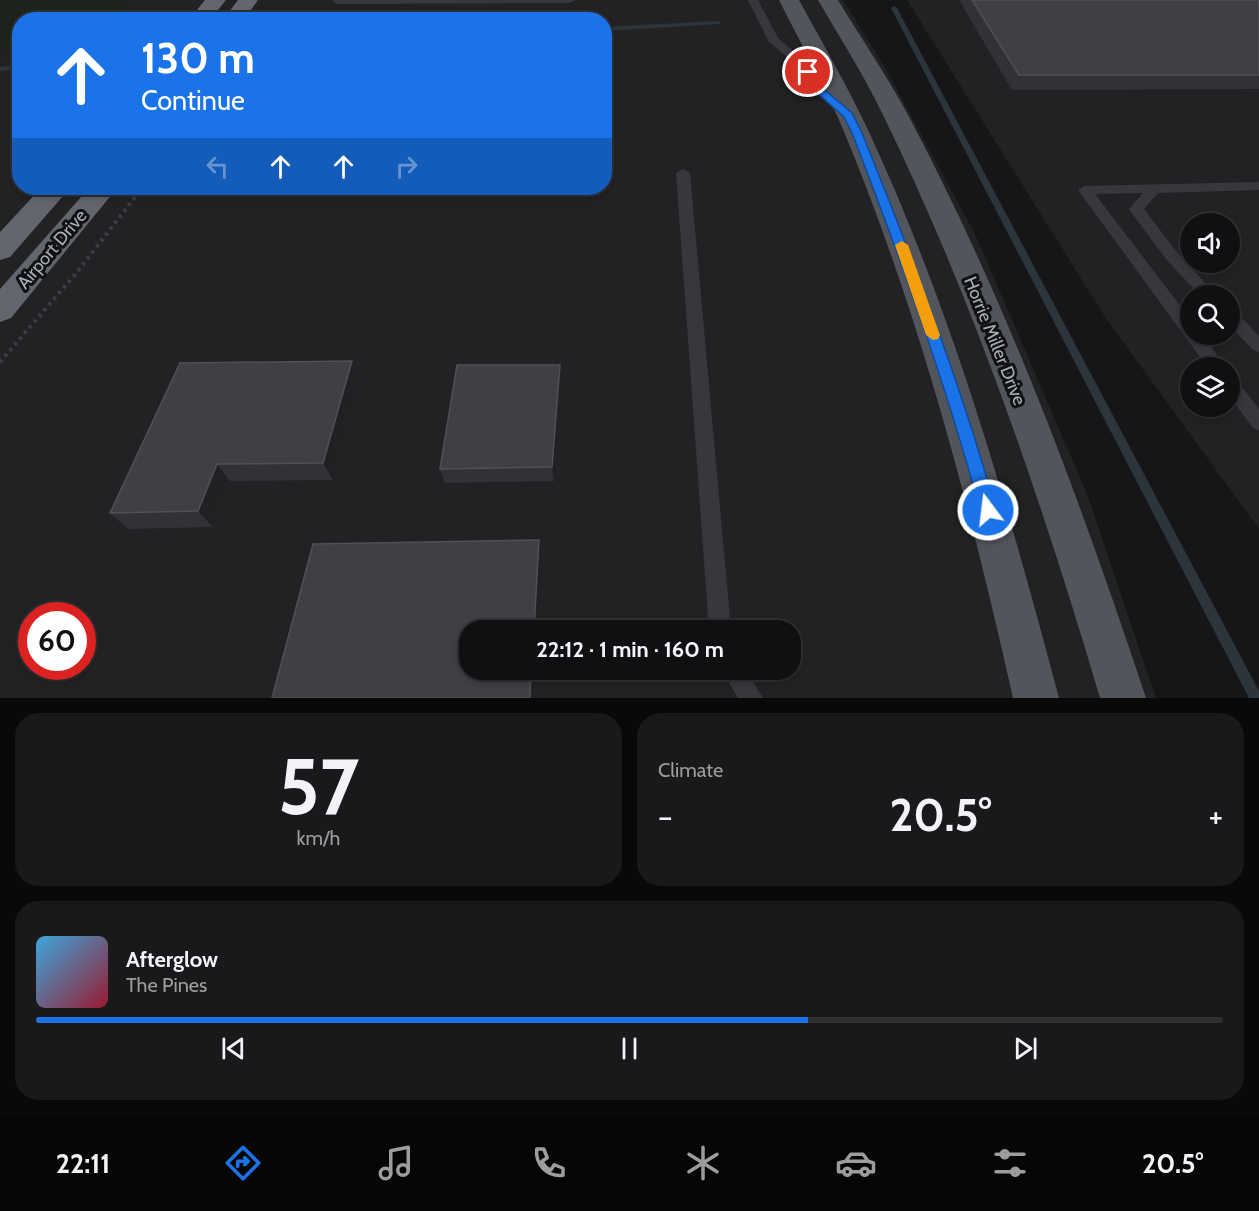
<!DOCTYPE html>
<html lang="en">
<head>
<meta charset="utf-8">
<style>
	body { margin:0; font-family:Cabin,sans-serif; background:#19191b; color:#f1f3f6; height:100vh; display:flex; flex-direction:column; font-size:22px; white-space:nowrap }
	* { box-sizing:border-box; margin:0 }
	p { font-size:20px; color:#9c9d9f }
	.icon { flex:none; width:33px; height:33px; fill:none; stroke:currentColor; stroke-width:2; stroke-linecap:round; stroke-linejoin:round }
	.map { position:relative; height:698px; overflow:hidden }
	.drawer { display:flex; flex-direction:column; gap:15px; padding:15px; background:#09090a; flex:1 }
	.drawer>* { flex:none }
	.banner { position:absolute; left:12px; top:12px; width:600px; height:183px; border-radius:24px; box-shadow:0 3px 9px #0003,0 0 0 2px #303032; background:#1a73e8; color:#fff; overflow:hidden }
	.buttons { position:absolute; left:1180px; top:213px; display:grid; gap:12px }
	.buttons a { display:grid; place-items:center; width:60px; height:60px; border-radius:50%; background:#101012; box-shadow:0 3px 9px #0003,0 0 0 2px #303032; font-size:30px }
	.speed { position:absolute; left:18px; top:602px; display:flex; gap:12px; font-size:30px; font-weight:700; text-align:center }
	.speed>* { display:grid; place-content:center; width:78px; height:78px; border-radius:50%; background:#101012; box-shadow:0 3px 9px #0003,0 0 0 2px #303032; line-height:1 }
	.speed .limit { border:9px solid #d22; background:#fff; color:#111 }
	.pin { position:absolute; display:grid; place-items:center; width:51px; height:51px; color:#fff; margin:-26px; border:3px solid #fff; border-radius:50%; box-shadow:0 2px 6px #0007 }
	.me { position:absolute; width:66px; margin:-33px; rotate:345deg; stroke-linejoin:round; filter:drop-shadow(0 0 4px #0008) }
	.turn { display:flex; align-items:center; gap:21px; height:126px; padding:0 30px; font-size:27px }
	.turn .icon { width:78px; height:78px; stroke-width:2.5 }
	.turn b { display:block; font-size:42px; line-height:51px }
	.lanes { display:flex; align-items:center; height:57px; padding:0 30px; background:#0003; justify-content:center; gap:30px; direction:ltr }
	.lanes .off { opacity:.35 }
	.big { font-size:45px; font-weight:700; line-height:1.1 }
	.drawer .tile { flex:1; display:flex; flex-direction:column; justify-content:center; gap:9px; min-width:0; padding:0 21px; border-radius:24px; background:#19191b }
	.drawer .dial { align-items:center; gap:0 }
	.dial b { font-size:78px; line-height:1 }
	.song { display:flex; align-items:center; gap:18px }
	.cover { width:72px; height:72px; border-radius:9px; background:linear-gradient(135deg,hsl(200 70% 55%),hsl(350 70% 35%)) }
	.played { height:6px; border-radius:3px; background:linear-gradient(90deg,#1a73e8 65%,#303032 65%) }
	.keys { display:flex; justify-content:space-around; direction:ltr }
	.heat { display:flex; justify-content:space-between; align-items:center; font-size:33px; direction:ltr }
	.drawer .tiles { flex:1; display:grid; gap:15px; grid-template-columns:1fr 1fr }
	.tile:last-child { grid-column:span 2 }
	.trip { position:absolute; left:459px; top:620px; width:342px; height:60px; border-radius:24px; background:#101012; box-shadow:0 3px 9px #0003,0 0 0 2px #303032; font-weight:700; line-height:60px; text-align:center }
	.dock { display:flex; height:96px; justify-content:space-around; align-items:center; background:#060607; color:#9c9d9f }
	.dock .icon { width:42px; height:42px }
	.dock .active { color:#1a73e8 }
	.dock b { font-size:27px; color:#f1f3f6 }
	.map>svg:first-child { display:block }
</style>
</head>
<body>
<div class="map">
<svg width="1259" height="698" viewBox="0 0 1259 698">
	<rect width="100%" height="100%" fill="#161618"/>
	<path fill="#222225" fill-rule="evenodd" d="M 0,0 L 843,0 L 887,71 L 975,234 L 1087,494 L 1156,698 L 0,698 ZM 20,20 L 604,20 L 604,188 L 20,188 ZM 32,615 L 82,615 L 82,666 L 32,666 ZM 470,630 L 790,630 L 790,669 L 470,669 Z
		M 907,0 L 1259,0 L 1259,529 L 1105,317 ZM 1191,224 L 1230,224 L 1230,262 L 1191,262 ZM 1191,296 L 1230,296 L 1230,334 L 1191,334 ZM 1191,368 L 1230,368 L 1230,406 L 1191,406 Z"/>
	<path fill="#1c231d" d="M 0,0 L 129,0 L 106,19 L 20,20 L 19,49 L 0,50 Z"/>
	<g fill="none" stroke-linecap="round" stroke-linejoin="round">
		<path fill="#2c353c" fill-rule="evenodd" d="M 894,6 L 897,8 L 1259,691 L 1259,698 L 1249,698 L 891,8 Z
			M 718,21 L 720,22 L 720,24 L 604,31 L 604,27 Z
			M 20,65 L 20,69 L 0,71 L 0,67 Z"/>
		<path stroke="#3d3f44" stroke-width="4" stroke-dasharray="3 4.5" stroke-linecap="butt" d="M 0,362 L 78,271 L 142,188"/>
		<path fill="#37383d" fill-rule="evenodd" d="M 332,0 L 575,0 L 570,3 L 336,4 Z
			M 748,0 L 758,0 L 778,38 L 809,64 L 821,85 L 849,110 L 849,116 L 841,116 L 812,89 L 800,68 L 769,42 Z
			M 683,169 L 690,173 L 731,630 L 709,630 L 676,173 Z
			M 1259,182 L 1259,190 L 1158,193 L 1144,209 L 1176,251 L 1217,296 L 1200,296 L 1166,259 L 1131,212 L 1129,209 L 1143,193 L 1095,194 L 1191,320 L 1191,334 L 1202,334 L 1226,368 L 1208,368 L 1078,190 L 1085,186 Z
			M 1230,310 L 1236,312 L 1259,336 L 1259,352 L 1253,350 L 1230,326 Z
			M 1230,377 L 1236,379 L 1259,409 L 1259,430 L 1253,428 L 1230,397 Z
			M 721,669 L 745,669 L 763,698 L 738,698 Z"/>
		<path fill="#53555c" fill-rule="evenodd" d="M 779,0 L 799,0 C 823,44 848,87 869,132 C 953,313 1008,506 1059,698 L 1013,698 C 970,506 920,316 845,134 C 826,88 801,44 779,0 Z
			M 818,0 L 838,0 C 861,38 886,74 907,113 C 1006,299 1080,499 1146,698 L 1100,698 C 1041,499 974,301 883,115 C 864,75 840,38 818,0 Z"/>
		<path fill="#63666e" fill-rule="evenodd" d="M 205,0 L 226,0 L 210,20 L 189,20 Z
			M 238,0 L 258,0 L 244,20 L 223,20 Z
			M 41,188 L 70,188 L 10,257 L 0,260 L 0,232 Z
			M 89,188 L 117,188 L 11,318 L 0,322 L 0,289 Z"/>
	</g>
	<path fill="#323236" d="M 959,0 L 1259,0 L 1259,89 L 1012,90 Z
		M 352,361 L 361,379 L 333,480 L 230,481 L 213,527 L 128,529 L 110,513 Z
		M 561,380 L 554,481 L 445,483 L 440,469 Z"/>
	<path fill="#212124" d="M 352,361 L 361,379 L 333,480 L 323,463 Z
		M 560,365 L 561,380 L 554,481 L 552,467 Z
		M 217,464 L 230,481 L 213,527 L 198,511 Z
		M 539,540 L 542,555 L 538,630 L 534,630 Z
		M 531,669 L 536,669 L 534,698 L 530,698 Z"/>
	<path fill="#3f3f44" stroke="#4f5156" stroke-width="1.5" d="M 972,0 L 1259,0 L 1259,75 L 1019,75 Z
		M 352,361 L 323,463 L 217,464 L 198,511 L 110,513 L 180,363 Z
		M 457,365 L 560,365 L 552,467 L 440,469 Z
		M 539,540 L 534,630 L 470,630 L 470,669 L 531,669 L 530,698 L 272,698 L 313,544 Z"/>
	<path fill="#1a73e8" stroke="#114b97" stroke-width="1.5" d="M 805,70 L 812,70 L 820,86 L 852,113 L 862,133 C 912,257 960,381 996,510 L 994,515 L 988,517 L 982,515 L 980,510 C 945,381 900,257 852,133 L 844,117 L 813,89 L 803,72 Z"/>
	<path fill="#f59e0b" d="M 902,241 L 908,245 L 940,335 L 938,339 L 933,340 L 926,335 L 895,245 Z"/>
	<g text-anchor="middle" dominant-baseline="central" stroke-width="6" stroke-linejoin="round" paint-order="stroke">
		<g font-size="18" fill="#a8adb8" stroke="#111113">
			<text transform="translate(52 249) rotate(-50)">Airport Drive</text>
			<text transform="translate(995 341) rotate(68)">Horrie Miller Drive</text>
		</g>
	</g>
</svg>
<div class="buttons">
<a><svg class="icon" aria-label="sound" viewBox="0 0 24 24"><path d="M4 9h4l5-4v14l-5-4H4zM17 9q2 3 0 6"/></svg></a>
<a><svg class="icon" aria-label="search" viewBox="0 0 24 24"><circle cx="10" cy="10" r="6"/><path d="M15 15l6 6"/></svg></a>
<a><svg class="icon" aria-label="layers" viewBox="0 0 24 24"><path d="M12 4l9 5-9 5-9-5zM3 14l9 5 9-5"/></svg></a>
</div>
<div class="speed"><div class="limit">60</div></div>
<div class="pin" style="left:808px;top:72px;background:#d93025"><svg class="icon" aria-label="arrive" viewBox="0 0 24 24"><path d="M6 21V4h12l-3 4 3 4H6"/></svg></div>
<svg class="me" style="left:988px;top:510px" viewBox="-20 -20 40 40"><circle r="17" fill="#1a73e8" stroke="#fff" stroke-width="3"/><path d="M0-11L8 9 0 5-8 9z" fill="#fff"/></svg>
<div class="trip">22:12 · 1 min · 160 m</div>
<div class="banner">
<div class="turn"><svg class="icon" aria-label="ahead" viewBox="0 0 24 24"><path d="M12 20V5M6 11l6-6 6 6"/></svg><div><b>130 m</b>Continue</div></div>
<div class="lanes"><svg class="icon off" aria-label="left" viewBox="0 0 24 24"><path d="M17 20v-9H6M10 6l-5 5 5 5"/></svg><svg class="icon" aria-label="ahead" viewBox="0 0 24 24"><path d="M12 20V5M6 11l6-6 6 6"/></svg><svg class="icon" aria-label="ahead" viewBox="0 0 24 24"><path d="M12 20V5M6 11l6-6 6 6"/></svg><svg class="icon off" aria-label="right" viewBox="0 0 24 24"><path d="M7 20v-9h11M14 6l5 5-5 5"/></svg></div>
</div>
</div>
<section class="drawer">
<div class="tiles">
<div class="tile dial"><b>57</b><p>km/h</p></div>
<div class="tile"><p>Climate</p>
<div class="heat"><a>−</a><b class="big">20.5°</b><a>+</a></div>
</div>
<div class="tile">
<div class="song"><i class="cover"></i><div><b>Afterglow</b><p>The Pines</p></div></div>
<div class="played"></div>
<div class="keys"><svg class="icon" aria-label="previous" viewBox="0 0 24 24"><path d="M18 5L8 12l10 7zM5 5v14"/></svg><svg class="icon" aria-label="pause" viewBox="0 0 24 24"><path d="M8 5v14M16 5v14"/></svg><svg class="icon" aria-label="next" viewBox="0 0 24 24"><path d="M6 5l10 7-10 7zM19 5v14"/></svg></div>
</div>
</div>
</section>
<nav class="dock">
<b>22:11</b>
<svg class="icon active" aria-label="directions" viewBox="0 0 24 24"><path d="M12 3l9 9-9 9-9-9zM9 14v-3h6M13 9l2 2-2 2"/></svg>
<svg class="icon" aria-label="music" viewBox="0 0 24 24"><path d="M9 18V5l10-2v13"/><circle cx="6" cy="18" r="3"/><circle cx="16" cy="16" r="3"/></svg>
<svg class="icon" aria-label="phone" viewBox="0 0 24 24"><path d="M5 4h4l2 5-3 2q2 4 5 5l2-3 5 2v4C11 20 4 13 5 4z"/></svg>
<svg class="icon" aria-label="climate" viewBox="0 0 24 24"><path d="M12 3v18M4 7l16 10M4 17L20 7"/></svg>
<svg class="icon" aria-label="car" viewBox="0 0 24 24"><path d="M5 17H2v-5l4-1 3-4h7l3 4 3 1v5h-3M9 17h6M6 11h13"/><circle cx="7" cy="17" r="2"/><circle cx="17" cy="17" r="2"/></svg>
<svg class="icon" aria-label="filters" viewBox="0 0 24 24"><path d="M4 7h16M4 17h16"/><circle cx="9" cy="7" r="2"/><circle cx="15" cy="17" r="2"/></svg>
<b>20.5°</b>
</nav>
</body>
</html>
